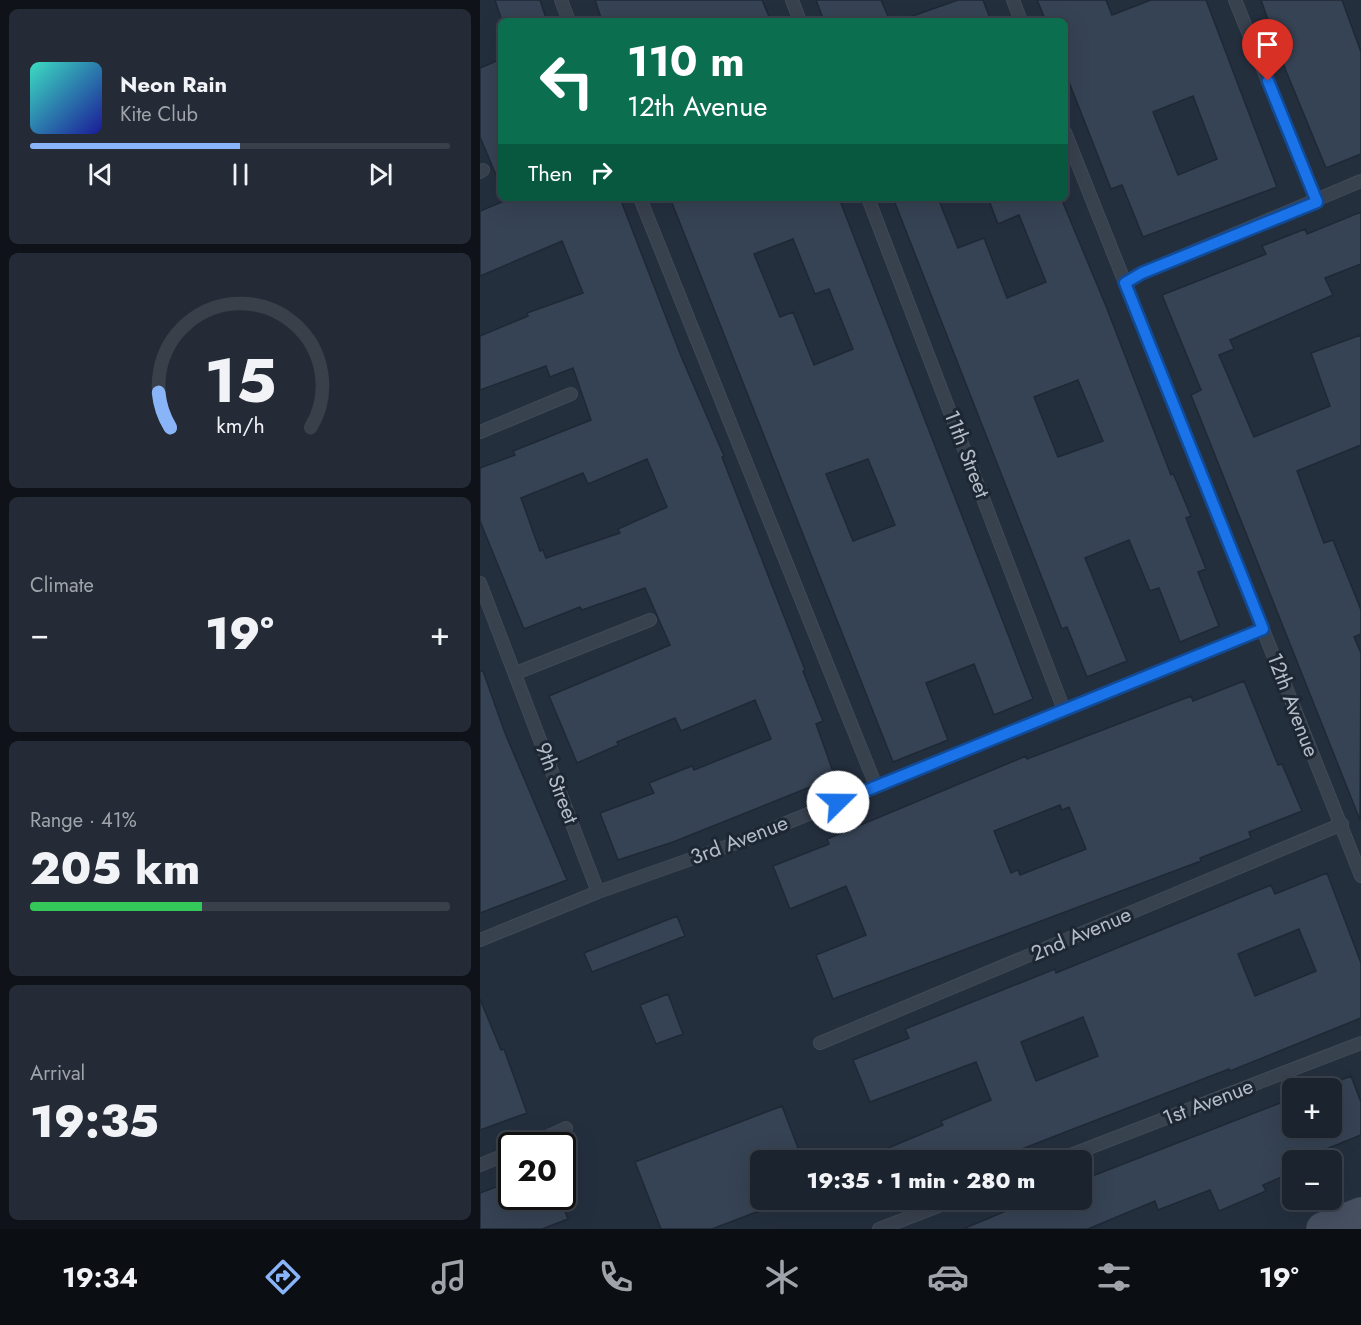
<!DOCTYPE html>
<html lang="en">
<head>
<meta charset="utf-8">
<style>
	body { margin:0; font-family:Jost,sans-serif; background:#242b36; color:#f1f3f6; height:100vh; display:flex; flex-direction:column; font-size:22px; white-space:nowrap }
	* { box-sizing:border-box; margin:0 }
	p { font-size:20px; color:#a0a4aa }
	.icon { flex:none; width:33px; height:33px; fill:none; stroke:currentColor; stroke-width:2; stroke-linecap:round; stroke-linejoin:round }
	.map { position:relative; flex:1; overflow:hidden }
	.details { display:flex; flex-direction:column; gap:9px; padding:9px; background:#0f1319; width:480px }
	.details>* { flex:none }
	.hud { position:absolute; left:18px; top:18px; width:570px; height:183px; border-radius:9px; box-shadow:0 6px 24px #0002,0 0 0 2px #39404a; background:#0b6e4f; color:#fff; overflow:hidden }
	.fabs { position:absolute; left:802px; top:1078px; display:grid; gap:12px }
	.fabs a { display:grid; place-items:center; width:60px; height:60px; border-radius:9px; background:#1b232e; box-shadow:0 6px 24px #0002,0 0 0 2px #39404a; font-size:30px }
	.speed { position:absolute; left:18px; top:1132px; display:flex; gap:12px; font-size:30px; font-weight:700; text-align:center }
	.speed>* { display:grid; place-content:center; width:78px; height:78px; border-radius:50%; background:#1b232e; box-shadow:0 6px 24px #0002,0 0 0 2px #39404a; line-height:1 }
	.speed .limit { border:3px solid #111; border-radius:9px; background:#fff; color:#111 }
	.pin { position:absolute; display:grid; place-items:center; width:51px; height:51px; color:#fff; margin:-62px -26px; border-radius:50% 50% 50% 0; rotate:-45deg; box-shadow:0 0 6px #0007 }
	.pin .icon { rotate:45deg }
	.me { position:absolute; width:66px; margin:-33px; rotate:68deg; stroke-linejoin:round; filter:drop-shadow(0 0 4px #0008) }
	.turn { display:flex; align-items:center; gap:21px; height:126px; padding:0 30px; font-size:27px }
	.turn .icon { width:78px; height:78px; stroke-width:2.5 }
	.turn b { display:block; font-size:42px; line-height:51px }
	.then { display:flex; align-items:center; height:57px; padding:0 30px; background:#0003; gap:12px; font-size:22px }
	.big { font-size:45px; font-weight:800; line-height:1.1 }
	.details .widget { flex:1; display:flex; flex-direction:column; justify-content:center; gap:9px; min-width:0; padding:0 21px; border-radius:9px; background:#242b36 }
	.details .dial { align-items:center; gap:0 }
	.dial svg { height:156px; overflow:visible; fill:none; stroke:#39404a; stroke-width:7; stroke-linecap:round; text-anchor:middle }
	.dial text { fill:#f1f3f6; stroke:none }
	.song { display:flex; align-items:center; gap:18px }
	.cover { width:72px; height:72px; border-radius:9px; background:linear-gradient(135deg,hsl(170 70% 55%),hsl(240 70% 35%)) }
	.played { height:6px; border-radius:3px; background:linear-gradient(90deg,#8ab4f8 50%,#39404a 50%) }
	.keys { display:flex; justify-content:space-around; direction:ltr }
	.heat { display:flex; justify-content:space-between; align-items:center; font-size:33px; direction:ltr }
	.charge { height:9px; border-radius:4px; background:linear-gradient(90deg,#34c759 41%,#39404a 0) }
	.trip { position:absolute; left:270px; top:1150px; width:342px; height:60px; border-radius:9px; background:#1b232e; box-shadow:0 6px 24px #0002,0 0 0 2px #39404a; font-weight:800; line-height:60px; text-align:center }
	.menu { display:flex; height:96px; justify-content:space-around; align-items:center; background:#0b0e12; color:#a0a4aa }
	.menu .icon { width:42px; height:42px }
	.menu .on { color:#8ab4f8 }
	.menu b { font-size:27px; color:#f1f3f6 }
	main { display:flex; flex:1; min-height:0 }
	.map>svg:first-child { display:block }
</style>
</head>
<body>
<main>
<section class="details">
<div class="widget">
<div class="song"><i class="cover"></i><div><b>Neon Rain</b><p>Kite Club</p></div></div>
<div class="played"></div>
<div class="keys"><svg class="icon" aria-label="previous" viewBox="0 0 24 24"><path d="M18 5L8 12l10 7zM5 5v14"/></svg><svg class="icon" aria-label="pause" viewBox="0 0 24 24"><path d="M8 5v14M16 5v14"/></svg><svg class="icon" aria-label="next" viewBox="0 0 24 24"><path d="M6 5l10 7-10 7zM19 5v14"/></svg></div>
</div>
<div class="widget dial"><svg viewBox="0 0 100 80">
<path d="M14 69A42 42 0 1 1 86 69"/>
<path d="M14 69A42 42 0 0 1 8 51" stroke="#8ab4f8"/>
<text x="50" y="56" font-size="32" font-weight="700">15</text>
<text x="50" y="72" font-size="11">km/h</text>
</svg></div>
<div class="widget"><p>Climate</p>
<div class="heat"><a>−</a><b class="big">19°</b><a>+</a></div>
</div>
<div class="widget"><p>Range · 41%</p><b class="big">205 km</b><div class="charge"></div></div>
<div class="widget"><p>Arrival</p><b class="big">19:35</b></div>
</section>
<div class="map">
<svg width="881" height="1229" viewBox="0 0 881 1229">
	<rect width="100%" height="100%" fill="#242f3e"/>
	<path fill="#364354" stroke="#1f2835" stroke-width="1.5" fill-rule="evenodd" d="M 15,0 L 60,0 L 67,21 L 22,21 Z
		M 115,0 L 282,0 L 291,21 L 122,21 Z
		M 336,0 L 401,0 L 410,21 L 344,21 Z
		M 478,0 L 503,0 L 511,21 L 428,21 L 427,18 Z
		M 557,0 L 626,0 L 632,15 L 671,0 L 726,0 L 797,187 L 663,237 L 642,185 L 631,189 L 585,72 L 585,21 L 566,21 ZM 713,96 L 737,159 L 698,175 L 673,112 Z
		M 781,0 L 862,0 L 881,52 L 881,154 L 846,168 L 806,71 Z
		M 21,59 L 21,187 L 0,137 L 0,68 Z
		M 32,198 L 140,198 L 201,356 L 244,456 L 242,457 L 325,670 L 323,671 L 343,721 L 336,724 L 355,777 L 193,842 L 138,860 L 120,813 L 174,793 L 169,783 L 212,766 L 214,770 L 291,739 L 275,700 L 201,731 L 195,718 L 137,742 L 138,745 L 97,763 L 69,696 L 190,645 L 165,588 L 102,610 L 100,607 L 44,629 L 0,521 L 0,468 L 35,455 L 33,451 L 111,420 L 93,368 L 70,377 L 66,366 L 0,390 L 0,336 L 48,316 L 47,313 L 103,293 L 82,241 L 0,276 L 0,211 ZM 167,459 L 187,507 L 138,529 L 140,533 L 66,558 L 63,550 L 60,551 L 41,498 L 103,473 L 108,484 Z
		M 190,198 L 359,198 L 553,699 L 514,715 L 494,664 L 446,683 L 468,740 L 413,762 ZM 313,239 L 335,294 L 349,289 L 373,349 L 334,365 L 313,312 L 300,317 L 274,254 ZM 388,459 L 415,525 L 373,541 L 346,474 Z
		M 413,198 L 458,198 L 478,248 L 504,238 L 527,298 L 566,282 L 539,215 L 518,224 L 508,198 L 581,198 L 626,306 L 691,475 L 693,473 L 711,516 L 706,518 L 726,569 L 718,572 L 739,626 L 700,642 L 679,588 L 670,591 L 649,540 L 605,558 L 647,661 L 607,677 L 587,627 L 582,629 ZM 598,380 L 623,441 L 578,457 L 554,397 Z
		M 881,212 L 881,264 L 845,278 L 853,295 L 750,340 L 754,349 L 739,355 L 774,437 L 850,406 L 831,353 L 881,335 L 881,445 L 817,471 L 844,543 L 853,540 L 881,610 L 881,634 L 874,637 L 881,653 L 880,820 L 711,395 L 721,390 L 682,295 L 786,254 L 782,246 L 825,229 L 827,234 Z
		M 0,671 L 3,671 L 25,733 L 87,880 L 0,913 Z
		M 764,681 L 798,765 L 802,764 L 822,811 L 769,832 L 771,838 L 720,858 L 721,861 L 353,999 L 336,955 L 386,935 L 366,886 L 310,909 L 293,866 L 349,844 L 347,839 L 546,756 L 547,759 L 711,696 L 713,701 ZM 580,805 L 582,810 L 589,807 L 606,849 L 540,875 L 538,870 L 531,873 L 514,831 Z
		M 847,873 L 881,963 L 881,1018 L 750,1071 L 749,1069 L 588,1131 L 524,1156 L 526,1161 L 377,1161 L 463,1125 L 461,1121 L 511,1100 L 496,1062 L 390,1102 L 373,1060 L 429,1038 L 425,1029 L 575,969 L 576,973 L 791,885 L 795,894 ZM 819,929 L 836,971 L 775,996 L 758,954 ZM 603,1017 L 618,1056 L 556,1081 L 541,1042 Z
		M 197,916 L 205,936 L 112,972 L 104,953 Z
		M 188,994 L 203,1034 L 176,1044 L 160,1005 Z
		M 0,999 L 21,1050 L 24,1049 L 47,1113 L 0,1130 Z
		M 871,1076 L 881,1102 L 881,1135 L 839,1152 L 843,1161 L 813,1161 L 813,1172 L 783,1185 L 786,1191 L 739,1211 L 730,1190 L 678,1210 L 675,1201 L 608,1229 L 483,1229 L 552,1200 L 602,1200 L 602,1180 L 813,1098 L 813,1128 L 852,1128 L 852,1089 L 838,1089 Z
		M 302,1106 L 323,1161 L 280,1161 L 280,1200 L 308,1200 L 232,1229 L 181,1229 L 155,1162 Z
		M 32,1181 L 32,1197 L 79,1197 L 88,1219 L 62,1229 L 0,1229 L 0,1193 Z"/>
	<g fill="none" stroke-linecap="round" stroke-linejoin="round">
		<defs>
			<path id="lane" d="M 81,0 L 89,21
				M 312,0 L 320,21
				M 533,0 L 541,21
				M 755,0 L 837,202
				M 585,132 L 881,876
				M 0,172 L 3,170
				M 160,198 L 396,786
				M 388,198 L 584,710
				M 645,283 L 662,273 L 881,181
				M 0,432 L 91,394
				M 0,583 L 118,892
				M 36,673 L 170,620
				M 0,940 L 118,892 L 262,841 L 783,629
				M 340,1043 L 862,824
				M 47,1146 L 86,1128
				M 575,1161 L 881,1043
				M 0,1165 L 32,1152
				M 399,1229 L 474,1200"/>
			<path id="secondary" d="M 843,1229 L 881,1214"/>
		</defs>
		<use href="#lane" stroke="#414a57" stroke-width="14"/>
		<use href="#secondary" stroke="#414a57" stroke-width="34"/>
		<use href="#lane" stroke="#38414e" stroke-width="12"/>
		<use href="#secondary" stroke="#465061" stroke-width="33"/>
	</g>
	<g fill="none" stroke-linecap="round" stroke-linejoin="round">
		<defs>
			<path id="route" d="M 358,802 L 783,629 L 645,283 L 662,273 L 837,202 L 788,81"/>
		</defs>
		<use href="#route" stroke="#114b97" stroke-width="15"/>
		<use href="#route" stroke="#1a73e8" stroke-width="10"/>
	</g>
	<g text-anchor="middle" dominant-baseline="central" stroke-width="6" stroke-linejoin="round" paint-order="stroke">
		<g font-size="21" fill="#b4bcc9" stroke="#1d2633">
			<text transform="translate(487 454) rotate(69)">11th Street</text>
			<text transform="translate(813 705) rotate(69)">12th Avenue</text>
			<text transform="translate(77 783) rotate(69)">9th Street</text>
			<text transform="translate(259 840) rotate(-21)">3rd Avenue</text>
			<text transform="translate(601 934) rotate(-23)">2nd Avenue</text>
			<text transform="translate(728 1102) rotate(-21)">1st Avenue</text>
		</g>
	</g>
</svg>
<div class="fabs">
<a>+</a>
<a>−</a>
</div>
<div class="speed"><div class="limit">20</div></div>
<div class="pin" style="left:788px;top:81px;background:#d93025"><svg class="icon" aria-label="arrive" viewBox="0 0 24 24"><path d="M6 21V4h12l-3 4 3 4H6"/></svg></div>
<svg class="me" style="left:358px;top:802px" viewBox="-20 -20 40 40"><circle r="19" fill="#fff"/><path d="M0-13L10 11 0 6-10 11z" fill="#1a73e8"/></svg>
<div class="trip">19:35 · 1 min · 280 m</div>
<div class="hud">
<div class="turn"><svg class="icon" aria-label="left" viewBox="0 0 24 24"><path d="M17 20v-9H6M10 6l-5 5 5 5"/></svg><div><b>110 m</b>12th Avenue</div></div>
<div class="then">Then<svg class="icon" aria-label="right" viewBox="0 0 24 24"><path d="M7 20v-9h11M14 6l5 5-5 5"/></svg></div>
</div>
</div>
</main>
<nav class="menu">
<b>19:34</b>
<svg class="icon on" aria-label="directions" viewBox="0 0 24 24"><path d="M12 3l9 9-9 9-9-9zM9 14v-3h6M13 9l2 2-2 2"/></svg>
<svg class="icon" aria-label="music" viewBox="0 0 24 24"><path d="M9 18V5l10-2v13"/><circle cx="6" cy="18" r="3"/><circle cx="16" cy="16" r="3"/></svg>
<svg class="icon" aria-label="phone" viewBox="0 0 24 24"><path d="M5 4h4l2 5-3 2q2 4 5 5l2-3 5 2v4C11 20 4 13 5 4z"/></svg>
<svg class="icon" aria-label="climate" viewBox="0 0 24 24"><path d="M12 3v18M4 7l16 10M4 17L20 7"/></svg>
<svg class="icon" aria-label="car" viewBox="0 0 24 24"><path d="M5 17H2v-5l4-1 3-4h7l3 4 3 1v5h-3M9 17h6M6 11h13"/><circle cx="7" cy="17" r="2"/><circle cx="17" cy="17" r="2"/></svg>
<svg class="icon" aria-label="filters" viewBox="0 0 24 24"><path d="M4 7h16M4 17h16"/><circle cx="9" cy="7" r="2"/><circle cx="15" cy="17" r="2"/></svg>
<b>19°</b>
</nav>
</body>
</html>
